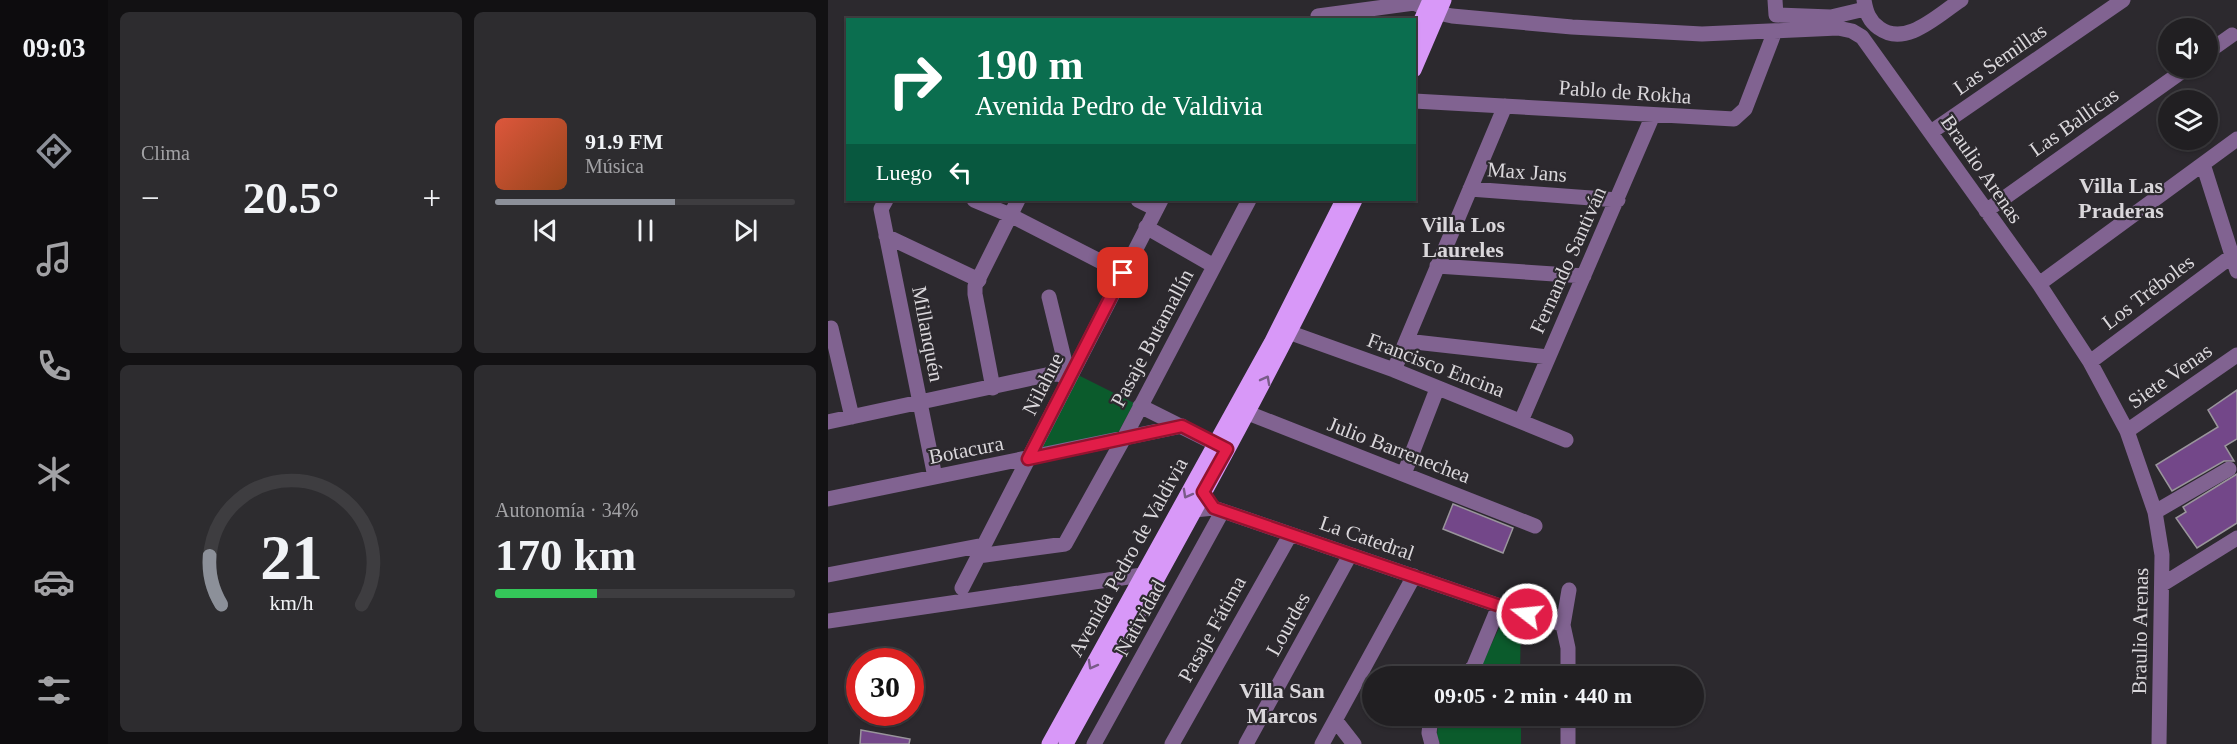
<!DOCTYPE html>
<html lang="es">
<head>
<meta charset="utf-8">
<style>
	body { margin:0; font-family:Georgia,serif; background:#2d2c2f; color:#f1f3f6; height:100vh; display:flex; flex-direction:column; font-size:22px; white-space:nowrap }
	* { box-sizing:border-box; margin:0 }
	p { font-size:20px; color:#a2a2a5 }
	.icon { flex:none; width:33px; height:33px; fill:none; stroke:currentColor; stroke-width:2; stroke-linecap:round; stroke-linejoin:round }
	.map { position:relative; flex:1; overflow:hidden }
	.details { display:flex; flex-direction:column; gap:12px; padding:12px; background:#121113; width:720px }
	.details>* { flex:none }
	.top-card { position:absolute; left:18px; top:18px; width:570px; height:183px; border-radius:0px; box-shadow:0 2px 4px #0004,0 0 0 2px #3e3d40; background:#0b6e4f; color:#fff; overflow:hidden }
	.controls { position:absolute; left:1330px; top:18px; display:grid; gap:12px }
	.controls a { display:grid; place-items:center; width:60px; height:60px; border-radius:50%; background:#211f22; box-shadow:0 2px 4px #0004,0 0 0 2px #3e3d40; font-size:30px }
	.speed { position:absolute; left:18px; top:648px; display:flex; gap:12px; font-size:30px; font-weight:700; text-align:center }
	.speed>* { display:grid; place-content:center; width:78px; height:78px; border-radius:50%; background:#211f22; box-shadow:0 2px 4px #0004,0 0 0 2px #3e3d40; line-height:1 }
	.speed .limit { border:9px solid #d22; background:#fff; color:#111 }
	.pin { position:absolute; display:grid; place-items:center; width:51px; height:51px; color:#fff; margin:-26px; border-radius:12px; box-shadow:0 3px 9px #0006 }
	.me { position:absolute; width:66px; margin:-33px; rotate:286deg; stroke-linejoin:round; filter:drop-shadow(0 0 4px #0008) }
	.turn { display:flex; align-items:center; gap:21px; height:126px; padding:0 30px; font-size:27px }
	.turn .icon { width:78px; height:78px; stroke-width:2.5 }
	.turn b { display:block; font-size:42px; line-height:51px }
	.then { display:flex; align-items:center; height:57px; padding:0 30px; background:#0003; gap:12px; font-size:22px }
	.big { font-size:45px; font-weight:700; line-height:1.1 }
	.details .tile { flex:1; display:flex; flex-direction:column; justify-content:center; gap:9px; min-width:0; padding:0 21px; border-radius:9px; background:#2d2c2f }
	.details .dial { align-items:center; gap:0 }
	.dial svg { height:156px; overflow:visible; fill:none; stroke:#3e3d40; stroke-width:7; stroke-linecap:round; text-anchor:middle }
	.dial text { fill:#f1f3f6; stroke:none }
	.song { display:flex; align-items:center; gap:18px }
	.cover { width:72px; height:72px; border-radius:9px; background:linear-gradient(135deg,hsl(10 70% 55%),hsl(20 70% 35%)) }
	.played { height:6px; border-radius:3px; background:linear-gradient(90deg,#8c9099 60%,#3e3d40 60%) }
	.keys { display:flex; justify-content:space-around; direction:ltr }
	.heat { display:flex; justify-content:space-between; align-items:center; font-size:33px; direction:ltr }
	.charge { height:9px; border-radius:4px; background:linear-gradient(90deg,#34c759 34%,#3e3d40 0) }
	.details .tiles { flex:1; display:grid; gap:12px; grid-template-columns:repeat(2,1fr) }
	.trip { position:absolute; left:534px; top:666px; width:342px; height:60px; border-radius:30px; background:#211f22; box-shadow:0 2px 4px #0004,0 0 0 2px #3e3d40; font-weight:700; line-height:60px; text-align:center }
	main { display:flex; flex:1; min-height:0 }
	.tab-bar { display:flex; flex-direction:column; width:108px; justify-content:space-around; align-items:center; background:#0d0c0e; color:#a2a2a5 }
	.tab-bar .icon { width:42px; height:42px }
	.tab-bar .selected { color:#8c9099 }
	.tab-bar b { font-size:27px; color:#f1f3f6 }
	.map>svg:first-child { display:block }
</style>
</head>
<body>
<main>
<nav class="tab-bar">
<b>09:03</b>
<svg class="icon selected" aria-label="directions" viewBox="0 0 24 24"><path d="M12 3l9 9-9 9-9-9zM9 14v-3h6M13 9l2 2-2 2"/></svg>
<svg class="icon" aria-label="music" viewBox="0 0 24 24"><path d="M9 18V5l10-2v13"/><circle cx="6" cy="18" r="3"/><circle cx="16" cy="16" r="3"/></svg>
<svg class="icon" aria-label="phone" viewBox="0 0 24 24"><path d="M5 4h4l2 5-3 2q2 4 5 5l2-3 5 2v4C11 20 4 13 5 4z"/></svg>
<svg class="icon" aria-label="climate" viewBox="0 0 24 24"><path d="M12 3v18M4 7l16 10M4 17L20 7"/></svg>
<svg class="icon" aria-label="car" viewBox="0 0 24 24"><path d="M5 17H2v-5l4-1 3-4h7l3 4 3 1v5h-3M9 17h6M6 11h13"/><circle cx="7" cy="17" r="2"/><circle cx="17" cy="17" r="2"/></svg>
<svg class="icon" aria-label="filters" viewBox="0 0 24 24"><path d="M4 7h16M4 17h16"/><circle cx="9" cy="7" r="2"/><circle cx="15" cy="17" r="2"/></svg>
</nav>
<section class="details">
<div class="tiles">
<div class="tile"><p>Clima</p>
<div class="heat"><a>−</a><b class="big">20.5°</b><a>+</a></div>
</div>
<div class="tile">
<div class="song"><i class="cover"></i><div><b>91.9 FM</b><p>Música</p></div></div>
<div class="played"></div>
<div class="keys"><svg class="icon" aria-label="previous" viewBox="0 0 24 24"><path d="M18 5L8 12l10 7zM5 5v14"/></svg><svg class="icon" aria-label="pause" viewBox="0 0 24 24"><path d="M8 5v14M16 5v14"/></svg><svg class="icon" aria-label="next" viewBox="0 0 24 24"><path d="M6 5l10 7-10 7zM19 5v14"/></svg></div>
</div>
<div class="tile dial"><svg viewBox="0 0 100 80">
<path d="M14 69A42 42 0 1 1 86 69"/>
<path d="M14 69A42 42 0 0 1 8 44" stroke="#8c9099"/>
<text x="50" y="56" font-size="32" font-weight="700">21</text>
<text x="50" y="72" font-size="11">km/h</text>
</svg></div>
<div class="tile"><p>Autonomía · 34%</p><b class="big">170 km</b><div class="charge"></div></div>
</div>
</section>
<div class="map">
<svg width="1409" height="744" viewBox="0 0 1409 744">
	<rect width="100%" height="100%" fill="#2c292e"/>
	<path fill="#0b5b2c" d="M 250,375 L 306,403 L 290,433 L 211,451 Z
		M 693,614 L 692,676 L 648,676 L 676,618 Z
		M 611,716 L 693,716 L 693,744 L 612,744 L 609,735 Z"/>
	<path fill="#734789" stroke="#9a959c" stroke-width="1.5" d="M 1409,390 L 1409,439 L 1397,446 L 1406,461 L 1396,461 L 1344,491 L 1328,465 L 1390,427 L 1380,410 Z
		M 1409,474 L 1409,523 L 1369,548 L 1348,518 L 1358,512 L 1355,507 Z
		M 625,504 L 685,528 L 675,553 L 615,529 Z
		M 33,730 L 82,739 L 81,744 L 32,744 Z"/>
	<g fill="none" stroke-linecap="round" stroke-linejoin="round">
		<path stroke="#816391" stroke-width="15" d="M 947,0 L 948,15 L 1003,17 L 1037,9
			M 1036,0 C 1038,12 1041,21 1051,28 C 1078,48 1111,14 1133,0
			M 490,16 L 586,3 L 610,13 L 624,16 L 744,27 L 874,34 L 1010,28 L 1024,31 L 1034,37 L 1211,284 L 1262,362 L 1299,431 L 1327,512 L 1334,555 L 1331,744
			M 1380,52 L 1404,35
			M 586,101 L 906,119 L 917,109 L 947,31
			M 1103,132 L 1295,0
			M 1375,164 L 1409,271
			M 642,189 L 790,200
			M 58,200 L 53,209 L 107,477
			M 146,200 L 182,215 L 295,273
			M 310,200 L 328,209
			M 1158,211 L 1359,68
			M 318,227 L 386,266
			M 58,236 L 151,280
			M 609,266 L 756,276
			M 1211,284 L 1409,139
			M 221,297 L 241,379
			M 3,328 L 24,417
			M 463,333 L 566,370 L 738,440
			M 578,341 L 720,357
			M 1262,362 L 1404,256
			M 566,370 L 677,106
			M 165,388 L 147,294 L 147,286 L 190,200
			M 312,406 L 398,449
			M 420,413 L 707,526
			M 693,421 L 825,115
			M 0,422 L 218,375 L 231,374 L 241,379
			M 1299,431 L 1409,355
			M 576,474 L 609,389
			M 0,499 L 354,426
			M 366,510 L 386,508 L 678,608 L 708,614 L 735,625
			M 1327,512 L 1401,469
			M 150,556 L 237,544 L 296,438 L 421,200
			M 0,575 L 156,545
			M 1335,584 L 1409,538
			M 134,588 L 333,200
			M 0,621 L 314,575
			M 637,676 L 646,666 L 671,606
			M 740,676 L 740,648 L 735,625 L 741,590
			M 603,716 L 601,733 L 604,744
			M 508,721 L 526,744
			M 266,744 L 394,512
			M 344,744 L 462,535
			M 418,744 L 522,555
			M 494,744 L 586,576
			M 740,744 L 740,716"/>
		<path stroke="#d898f8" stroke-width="15" d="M 586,36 L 602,0
			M 586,70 L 616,0
			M 221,744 L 443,343 L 515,200
			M 238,744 C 337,564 439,385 527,200"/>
	</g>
	<defs><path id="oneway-chevron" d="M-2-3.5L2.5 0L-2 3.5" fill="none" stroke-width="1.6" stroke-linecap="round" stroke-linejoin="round" transform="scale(1.5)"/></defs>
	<g stroke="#795b89">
		<use href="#oneway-chevron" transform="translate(438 380) rotate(-62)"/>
		<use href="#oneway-chevron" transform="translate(359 494) rotate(119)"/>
		<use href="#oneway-chevron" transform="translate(264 665) rotate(119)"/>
	</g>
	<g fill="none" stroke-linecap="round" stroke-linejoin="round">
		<defs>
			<path id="route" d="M 295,273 L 200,459 L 354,426 L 399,449 L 375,492 L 386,508 L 678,608 L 699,614"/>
		</defs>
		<use href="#route" stroke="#92132f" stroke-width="15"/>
		<use href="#route" stroke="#e11d48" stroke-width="10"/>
	</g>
	<g text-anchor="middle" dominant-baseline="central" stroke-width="4.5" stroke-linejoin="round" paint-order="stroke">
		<g font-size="21" fill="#dad7db" stroke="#2c292e">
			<text transform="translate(1172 59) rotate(-35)">Las Semillas</text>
			<text transform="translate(797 92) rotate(4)">Pablo de Rokha</text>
			<text transform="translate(1246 122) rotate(-35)">Las Ballicas</text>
			<text transform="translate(1154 169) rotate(55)">Braulio Arenas</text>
			<text transform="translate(699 172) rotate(4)">Max Jans</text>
			<text transform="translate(740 260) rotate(-66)">Fernando Santiván</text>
			<text transform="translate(1320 292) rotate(-37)">Los Tréboles</text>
			<text transform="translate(100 334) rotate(79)">Millanquén</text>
			<text transform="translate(324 338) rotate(-62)">Pasaje Butamallín</text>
			<text transform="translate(608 365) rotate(21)">Francisco Encina</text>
			<text transform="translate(1342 376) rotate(-35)">Siete Venas</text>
			<text transform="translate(215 384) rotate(-63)">Nilahue</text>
			<text transform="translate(138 450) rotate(-11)">Botacura</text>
			<text transform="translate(571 450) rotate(21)">Julio Barrenechea</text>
			<text transform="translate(539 538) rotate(19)">La Catedral</text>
			<text transform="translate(300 557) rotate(-61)">Avenida Pedro de Valdivia</text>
			<text transform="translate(312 618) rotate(-61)">Natividad</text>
			<text transform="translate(460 624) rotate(-61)">Lourdes</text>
			<text transform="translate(384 629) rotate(-61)">Pasaje Fátima</text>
			<text transform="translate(1312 631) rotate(-89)">Braulio Arenas</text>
		</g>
		<g font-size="22" font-weight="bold" fill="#dad7db" stroke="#2c292e">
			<text x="1293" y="185">Villa Las<tspan x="1293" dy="25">Praderas</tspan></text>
			<text x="635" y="224">Villa Los<tspan x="635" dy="25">Laureles</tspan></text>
			<text x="454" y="690">Villa San<tspan x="454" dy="25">Marcos</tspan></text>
		</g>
	</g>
</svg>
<div class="controls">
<a><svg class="icon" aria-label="sound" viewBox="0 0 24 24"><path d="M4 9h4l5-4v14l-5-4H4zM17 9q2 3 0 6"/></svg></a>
<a><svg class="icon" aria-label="layers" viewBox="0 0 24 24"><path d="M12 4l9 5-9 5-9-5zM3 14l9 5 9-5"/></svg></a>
</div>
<div class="speed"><div class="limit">30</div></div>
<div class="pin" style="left:295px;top:273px;background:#d93025"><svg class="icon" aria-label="arrive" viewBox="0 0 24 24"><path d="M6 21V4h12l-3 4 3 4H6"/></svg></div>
<svg class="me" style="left:699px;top:614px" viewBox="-20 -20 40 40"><circle r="17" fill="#e11d48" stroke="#fff" stroke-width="3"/><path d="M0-11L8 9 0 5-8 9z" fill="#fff"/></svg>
<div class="trip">09:05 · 2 min · 440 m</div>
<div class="top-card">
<div class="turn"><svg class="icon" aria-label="right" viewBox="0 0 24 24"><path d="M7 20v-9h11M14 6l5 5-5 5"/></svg><div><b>190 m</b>Avenida Pedro de Valdivia</div></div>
<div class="then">Luego<svg class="icon" aria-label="left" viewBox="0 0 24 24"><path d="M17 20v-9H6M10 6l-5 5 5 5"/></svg></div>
</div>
</div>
</main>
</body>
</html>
